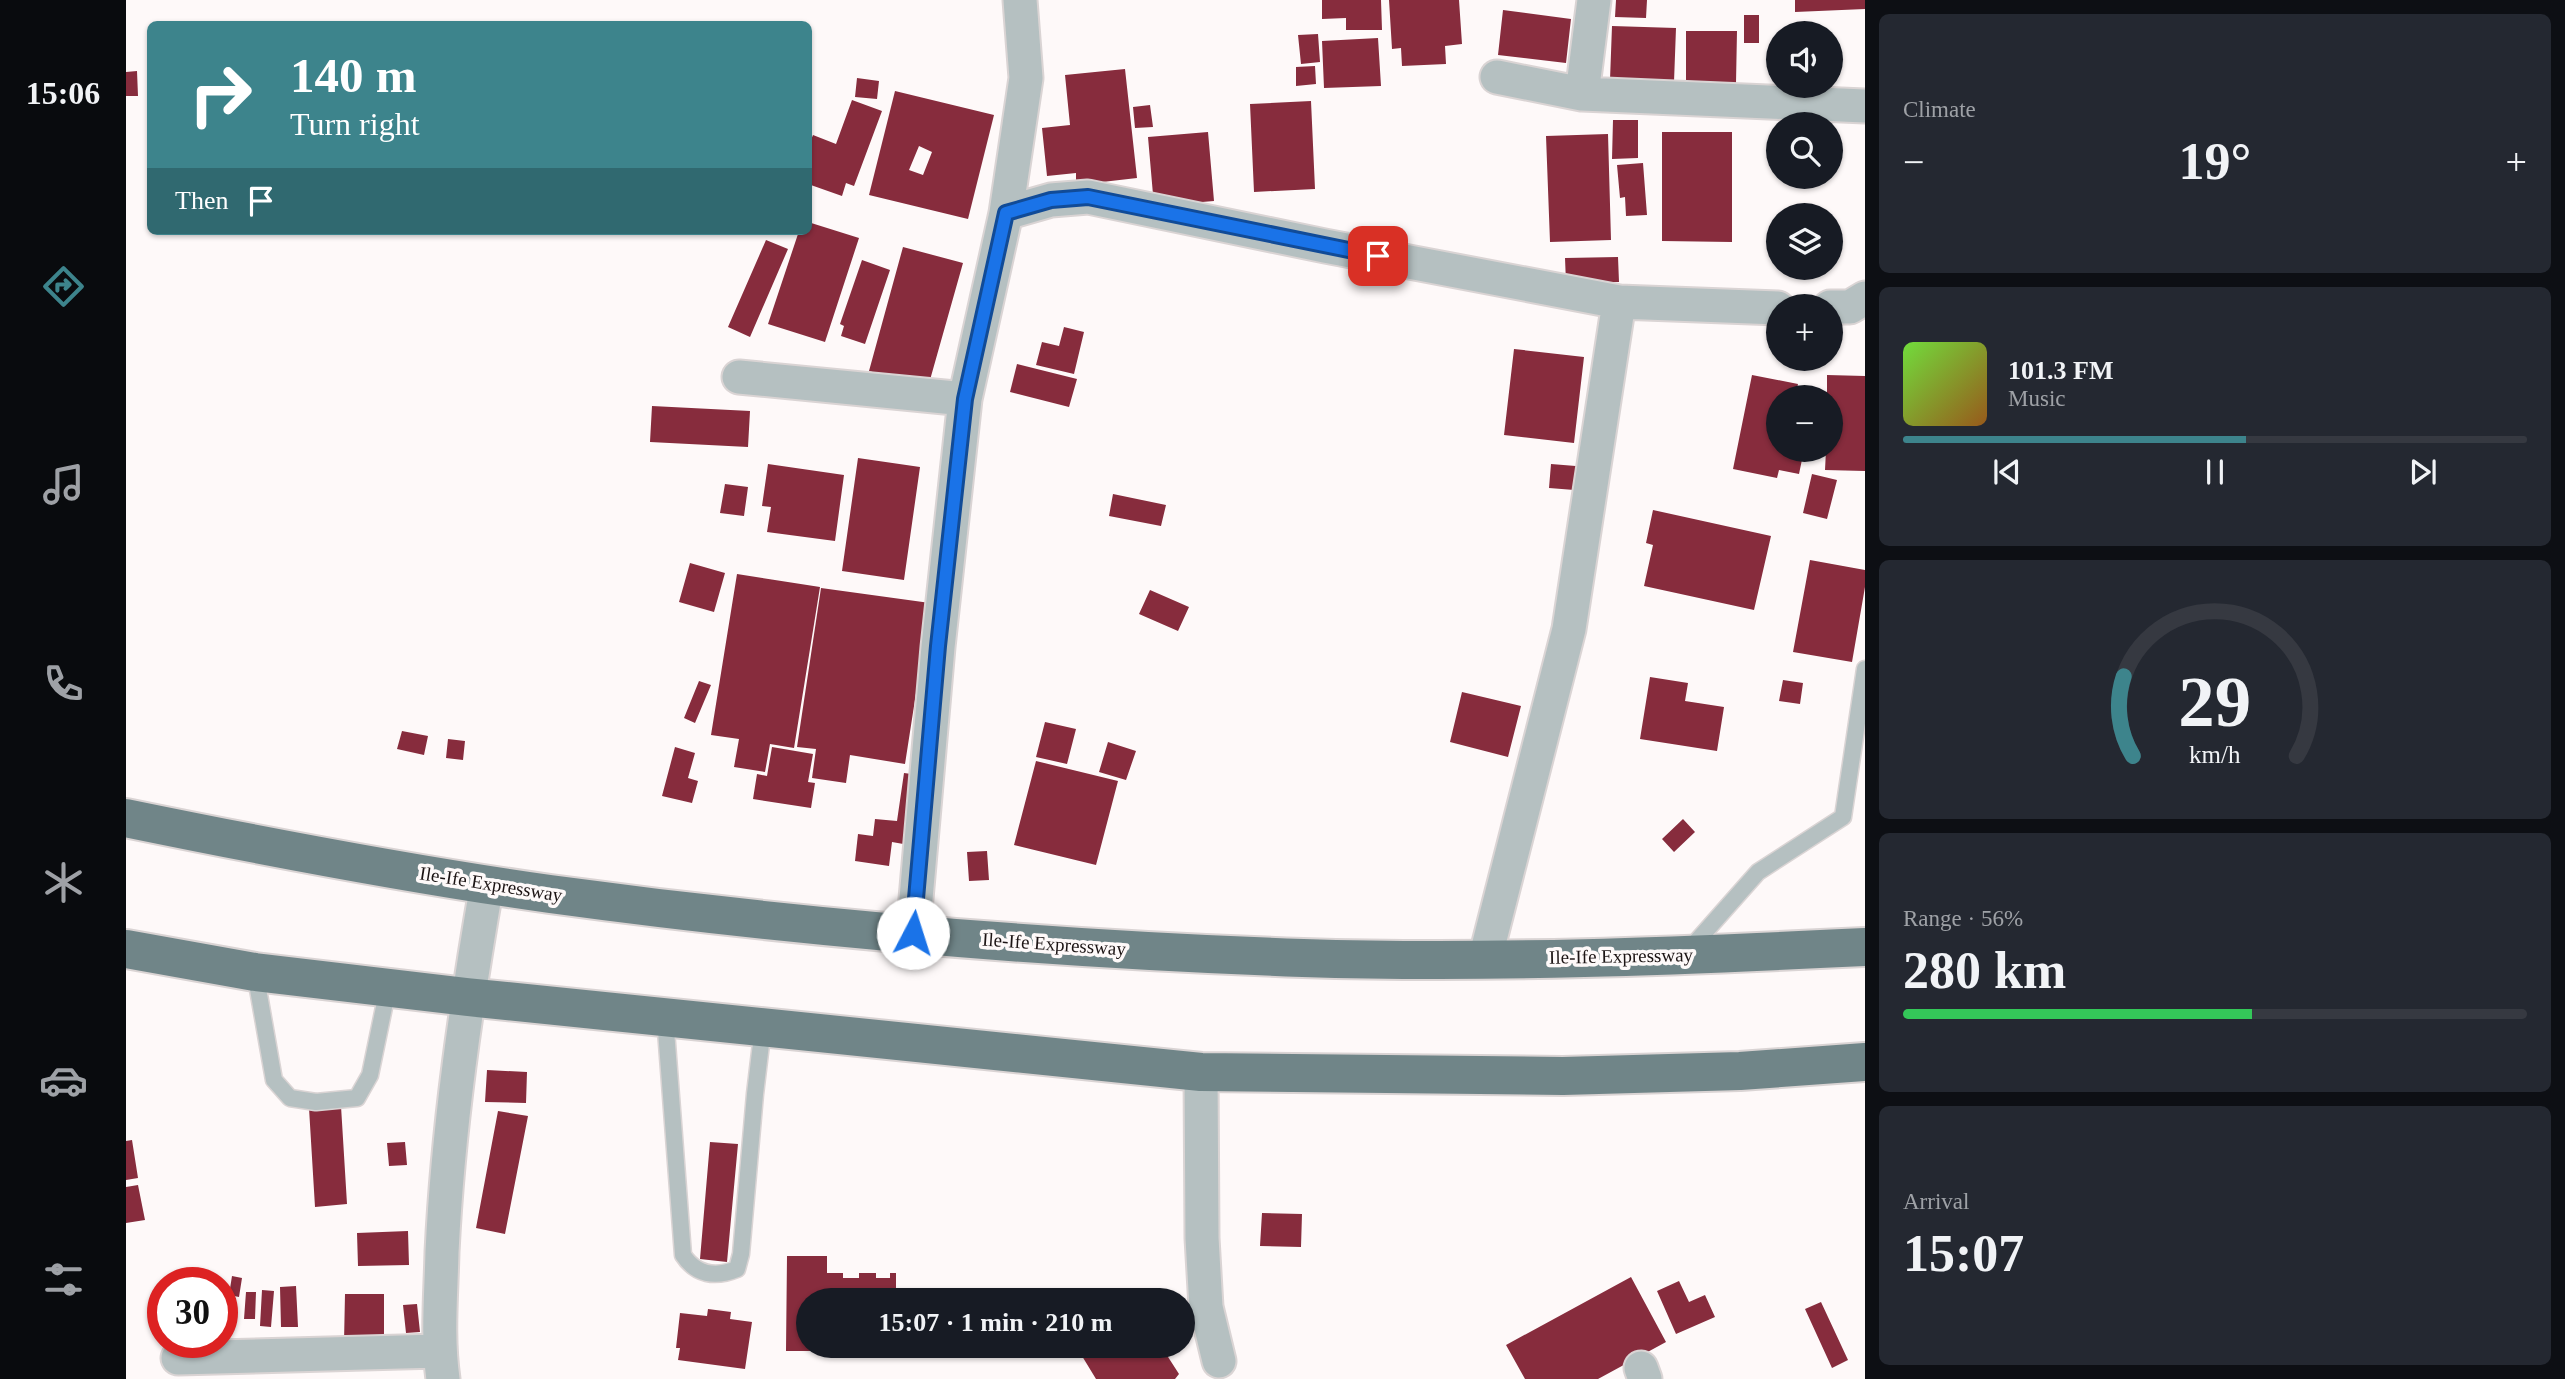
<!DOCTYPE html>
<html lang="en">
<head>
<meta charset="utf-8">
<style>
	body { margin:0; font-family:"Times New Roman",serif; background:#242831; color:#f1f3f6; height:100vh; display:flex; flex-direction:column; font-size:26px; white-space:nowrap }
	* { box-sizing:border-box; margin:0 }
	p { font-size:23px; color:#9ea1a6 }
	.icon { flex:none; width:38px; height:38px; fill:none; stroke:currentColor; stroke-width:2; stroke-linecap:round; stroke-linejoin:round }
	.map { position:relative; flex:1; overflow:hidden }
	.drawer { display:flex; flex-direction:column; gap:14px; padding:14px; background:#0d0f14; width:700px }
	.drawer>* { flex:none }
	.banner { position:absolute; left:21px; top:21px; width:665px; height:214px; border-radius:10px; box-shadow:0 2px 5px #0004; background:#3d848c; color:#fff; overflow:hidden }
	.controls { position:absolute; left:1640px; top:21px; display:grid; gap:14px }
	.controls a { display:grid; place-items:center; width:77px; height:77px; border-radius:50%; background:#171b24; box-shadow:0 2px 5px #0004; font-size:35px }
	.speed { position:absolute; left:21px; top:1267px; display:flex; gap:14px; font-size:35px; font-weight:700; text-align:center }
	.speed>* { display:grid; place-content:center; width:91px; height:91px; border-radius:50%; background:#171b24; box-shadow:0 2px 5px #0004; line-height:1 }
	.speed .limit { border:10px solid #d22; background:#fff; color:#111 }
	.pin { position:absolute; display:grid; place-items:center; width:60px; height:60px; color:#fff; margin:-30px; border-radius:14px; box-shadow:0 4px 10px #0006 }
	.me { position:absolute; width:77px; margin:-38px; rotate:5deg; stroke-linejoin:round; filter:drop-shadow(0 0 5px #0008) }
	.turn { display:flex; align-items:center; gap:24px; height:147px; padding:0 28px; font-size:32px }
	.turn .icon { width:91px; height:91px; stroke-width:2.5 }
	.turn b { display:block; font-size:49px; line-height:60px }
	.then { display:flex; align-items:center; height:66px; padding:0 28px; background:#0003; gap:14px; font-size:26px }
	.big { font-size:52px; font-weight:800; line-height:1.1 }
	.drawer .widget { flex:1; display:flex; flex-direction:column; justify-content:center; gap:10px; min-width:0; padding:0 24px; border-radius:10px; background:#242831 }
	.drawer .dial { align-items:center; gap:0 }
	.dial svg { height:182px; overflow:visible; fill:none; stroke:#363941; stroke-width:7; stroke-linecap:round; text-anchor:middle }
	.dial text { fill:#f1f3f6; stroke:none }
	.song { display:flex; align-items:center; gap:21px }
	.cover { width:84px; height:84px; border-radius:10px; background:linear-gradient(135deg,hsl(100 70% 55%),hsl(30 70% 35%)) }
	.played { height:7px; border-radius:4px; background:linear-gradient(90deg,#3d848c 55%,#363941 55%) }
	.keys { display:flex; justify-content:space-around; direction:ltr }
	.heat { display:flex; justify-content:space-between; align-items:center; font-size:38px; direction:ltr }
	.charge { height:10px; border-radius:5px; background:linear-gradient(90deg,#34c759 56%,#363941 0) }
	.trip { position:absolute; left:670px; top:1288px; width:399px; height:70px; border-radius:35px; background:#171b24; box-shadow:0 2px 5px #0004; font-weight:800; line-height:70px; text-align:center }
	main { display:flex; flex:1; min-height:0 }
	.tab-bar { display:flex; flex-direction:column; width:126px; justify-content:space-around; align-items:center; background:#090b0e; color:#9ea1a6 }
	.tab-bar .icon { width:49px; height:49px }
	.tab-bar .current { color:#3d848c }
	.tab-bar b { font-size:32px; color:#f1f3f6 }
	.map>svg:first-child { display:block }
</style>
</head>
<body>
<main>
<nav class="tab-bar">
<b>15:06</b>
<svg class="icon current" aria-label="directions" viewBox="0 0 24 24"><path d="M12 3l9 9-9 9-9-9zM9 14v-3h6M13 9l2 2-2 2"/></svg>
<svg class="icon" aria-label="music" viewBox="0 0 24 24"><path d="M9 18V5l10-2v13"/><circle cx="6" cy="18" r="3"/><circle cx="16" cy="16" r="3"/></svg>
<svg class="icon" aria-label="phone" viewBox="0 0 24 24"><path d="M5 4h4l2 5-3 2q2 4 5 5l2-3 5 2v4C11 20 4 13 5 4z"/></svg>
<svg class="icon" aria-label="climate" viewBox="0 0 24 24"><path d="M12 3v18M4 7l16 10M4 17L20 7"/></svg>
<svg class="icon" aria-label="car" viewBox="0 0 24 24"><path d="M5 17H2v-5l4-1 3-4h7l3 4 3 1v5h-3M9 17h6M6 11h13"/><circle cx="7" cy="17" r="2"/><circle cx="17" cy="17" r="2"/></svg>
<svg class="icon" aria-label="filters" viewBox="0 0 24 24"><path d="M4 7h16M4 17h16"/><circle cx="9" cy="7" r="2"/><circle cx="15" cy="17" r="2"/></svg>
</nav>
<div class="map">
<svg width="1739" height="1379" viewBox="0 0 1739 1379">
	<rect width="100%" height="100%" fill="#fef9f9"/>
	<path fill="#872c3d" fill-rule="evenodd" d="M 1196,0 L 1255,0 L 1256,30 L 1220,30 L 1220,18 L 1196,19 Z
		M 1263,0 L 1333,0 L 1336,44 L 1319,46 L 1320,64 L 1276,66 L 1275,48 L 1266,49 Z
		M 1490,0 L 1521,0 L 1520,18 L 1489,17 Z
		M 1669,0 L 1739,0 L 1739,9 L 1669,12 Z
		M 1377,10 L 1445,19 L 1440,63 L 1372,55 Z
		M 1618,15 L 1633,15 L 1633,43 L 1618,43 Z
		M 1486,26 L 1550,28 L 1548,82 L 1484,80 Z
		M 1560,31 L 1611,31 L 1610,83 L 1560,84 Z
		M 1192,34 L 1194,62 L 1175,64 L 1172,35 Z
		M 1252,38 L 1255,86 L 1198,88 L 1196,41 Z
		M 1189,66 L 1190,84 L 1170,86 L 1170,67 Z
		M 999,69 L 1011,178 L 950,185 L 950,173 L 921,176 L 916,128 L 944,125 L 939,75 Z
		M 11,71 L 12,96 L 0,96 L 0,72 Z
		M 731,78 L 753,81 L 751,99 L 729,97 Z
		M 769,91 L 868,115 L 842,219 L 743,195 ZM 793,146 L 806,152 L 797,175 L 783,170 Z
		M 726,100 L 756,111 L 728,186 L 720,183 L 716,196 L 682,184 L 682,147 L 687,135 L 710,144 Z
		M 1185,101 L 1189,189 L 1128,192 L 1124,104 Z
		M 1024,105 L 1027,127 L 1009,128 L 1007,107 Z
		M 1487,120 L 1512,120 L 1512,158 L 1486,159 Z
		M 1082,132 L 1088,201 L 1028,206 L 1022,137 Z
		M 1536,132 L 1606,132 L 1606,242 L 1536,241 Z
		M 1482,134 L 1485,240 L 1424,242 L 1420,136 Z
		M 1517,163 L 1521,215 L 1500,216 L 1499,197 L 1494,198 L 1491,165 Z
		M 682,222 L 733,238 L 699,342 L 642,324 L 673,231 L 682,231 Z
		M 640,240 L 662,249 L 624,337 L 602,327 Z
		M 777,247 L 837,263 L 802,387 L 743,371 Z
		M 1492,257 L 1493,282 L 1440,283 L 1439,258 Z
		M 736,260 L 764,270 L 739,344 L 715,336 L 718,326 L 714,324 Z
		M 938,327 L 958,332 L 948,374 L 910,365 L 916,342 L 933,346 Z
		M 1388,349 L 1458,357 L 1448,443 L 1378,435 Z
		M 891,364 L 951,379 L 943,407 L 884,392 Z
		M 1626,375 L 1672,384 L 1669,397 L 1652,397 L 1652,450 L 1678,450 L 1673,474 L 1653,470 L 1651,478 L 1607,469 Z
		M 1701,375 L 1739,376 L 1739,471 L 1699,470 L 1700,450 L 1704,450 L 1704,397 L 1701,397 Z
		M 526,406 L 624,411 L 622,447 L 524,442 Z
		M 732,458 L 794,467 L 778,580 L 716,571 Z
		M 642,464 L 718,475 L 709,541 L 641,532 L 645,507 L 636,506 Z
		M 1425,464 L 1462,467 L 1461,491 L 1423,488 Z
		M 1686,474 L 1711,480 L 1701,519 L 1677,513 Z
		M 599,484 L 622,487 L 618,516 L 594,513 Z
		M 987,494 L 1040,505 L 1035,526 L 983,516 Z
		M 1527,510 L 1645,536 L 1628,610 L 1518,586 L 1527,545 L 1520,543 Z
		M 1684,560 L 1739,570 L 1739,587 L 1726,662 L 1667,652 Z
		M 564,563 L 599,573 L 588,612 L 553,602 Z
		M 611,574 L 694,587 L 668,748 L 644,744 L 639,772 L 608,767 L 613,739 L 585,735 Z
		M 695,588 L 804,603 L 779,764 L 724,755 L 720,783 L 686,778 L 690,749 L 671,747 Z
		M 1024,590 L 1063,607 L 1052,631 L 1013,614 Z
		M 1524,677 L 1562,683 L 1559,701 L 1598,707 L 1591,751 L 1514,739 Z
		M 1657,680 L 1677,683 L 1674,704 L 1653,701 Z
		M 573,681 L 585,685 L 569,723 L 558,718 Z
		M 1336,692 L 1395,706 L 1382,757 L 1324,742 Z
		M 919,722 L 950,729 L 941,764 L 910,757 Z
		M 276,731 L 302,736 L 298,755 L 271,749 Z
		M 322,739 L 339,741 L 337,760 L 320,758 Z
		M 982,742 L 1010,751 L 1000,780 L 973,772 Z
		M 549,747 L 569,753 L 562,778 L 572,781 L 566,803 L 536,796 Z
		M 646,747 L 687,754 L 682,782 L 689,783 L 685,808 L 627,799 L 631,774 L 641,776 Z
		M 910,761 L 992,781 L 970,865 L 888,845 Z
		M 778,773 L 793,775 L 783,845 L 766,842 L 763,866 L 729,861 L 732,834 L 747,836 L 749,819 L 771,821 Z
		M 1557,819 L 1569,832 L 1548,852 L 1536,839 Z
		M 861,851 L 863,880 L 843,881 L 841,852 Z
		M 361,1070 L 401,1072 L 400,1103 L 359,1102 Z
		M 215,1106 L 221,1204 L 189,1207 L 183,1108 Z
		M 372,1111 L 402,1116 L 379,1234 L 350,1228 Z
		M 6,1140 L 12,1178 L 0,1180 L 0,1141 Z
		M 279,1142 L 281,1165 L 263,1166 L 261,1143 Z
		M 584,1142 L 612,1144 L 601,1262 L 574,1259 Z
		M 12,1185 L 19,1220 L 0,1223 L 0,1187 Z
		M 1136,1213 L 1176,1214 L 1175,1247 L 1134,1246 Z
		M 282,1231 L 283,1265 L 232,1266 L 231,1233 Z
		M 661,1256 L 701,1256 L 701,1273 L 717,1273 L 717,1278 L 733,1278 L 733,1273 L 750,1273 L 750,1278 L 764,1278 L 764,1273 L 770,1273 L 770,1300 L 682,1300 L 682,1346 L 770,1346 L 770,1351 L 660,1351 Z
		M 106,1276 L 116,1278 L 113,1297 L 103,1295 Z
		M 1505,1277 L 1540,1342 L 1472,1379 L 1399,1379 L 1380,1345 Z
		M 1553,1281 L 1563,1302 L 1579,1295 L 1589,1317 L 1550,1334 L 1531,1291 Z
		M 170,1286 L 172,1327 L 155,1327 L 154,1287 Z
		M 136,1290 L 148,1291 L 145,1327 L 134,1326 Z
		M 120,1292 L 130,1292 L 129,1319 L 118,1319 Z
		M 219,1294 L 258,1294 L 258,1343 L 218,1342 Z
		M 98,1296 L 110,1298 L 105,1327 L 96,1325 Z
		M 1695,1302 L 1722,1360 L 1706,1368 L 1679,1309 Z
		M 291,1304 L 294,1332 L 280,1333 L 277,1305 Z
		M 582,1309 L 605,1312 L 604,1319 L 626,1322 L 619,1369 L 552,1360 L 554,1348 L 550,1348 L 554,1313 L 581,1316 Z
		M 972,1346 L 1035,1346 L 1053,1374 L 1049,1379 L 970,1379 L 956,1356 Z"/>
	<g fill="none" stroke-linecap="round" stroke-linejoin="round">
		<defs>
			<path id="service" d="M 1562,951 L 1632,872 L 1717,817 L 1739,669
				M 129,972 L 148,1080 L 164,1098 L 190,1102 L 231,1098 L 244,1075 L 262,988
				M 539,1017 L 557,1255 C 570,1275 589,1278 611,1269 L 615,1254 L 629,1094 L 637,1027"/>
			<path id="minor" d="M 1371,77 L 1456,94 L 1739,106
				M 1456,94 L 1468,0
				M 880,213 L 925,200 L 962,197 L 1199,246 L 1493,302 L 1652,308
				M 1704,307 L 1724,307 L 1739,298
				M 613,377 L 839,399
				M 787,933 L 812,647 L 839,399 L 880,213 L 900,78 L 894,0
				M 1359,959 L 1443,629 L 1493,302
				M 1075,1072 L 1076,1238 L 1080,1307 L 1093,1361
				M 52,1358 L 312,1351
				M 1515,1368 L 1519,1379
				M 317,1379 C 311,1337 315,1295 316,1252 C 322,1128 340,1005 361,884"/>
			<path id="trunk" d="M 0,818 C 141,847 282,874 424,894 C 673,928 926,949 1177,958 C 1364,964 1552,956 1739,947
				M 0,949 L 129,972 L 341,997 L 1075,1072 L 1437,1076 L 1614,1071 L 1739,1062"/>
		</defs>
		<use href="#service" stroke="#dad4d4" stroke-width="19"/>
		<use href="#minor" stroke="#dad4d4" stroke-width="37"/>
		<use href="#trunk" stroke="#dad4d4" stroke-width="42"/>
		<use href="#service" stroke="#b5c0c1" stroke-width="16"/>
		<use href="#minor" stroke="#b5c0c1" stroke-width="33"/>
		<use href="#trunk" stroke="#708588" stroke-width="38"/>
	</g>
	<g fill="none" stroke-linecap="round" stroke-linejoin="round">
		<defs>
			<path id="route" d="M 787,933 L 812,646 L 839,399 L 880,213 L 925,200 L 962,197 L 1252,256"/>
		</defs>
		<use href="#route" stroke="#114b97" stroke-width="18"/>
		<use href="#route" stroke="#1a73e8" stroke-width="12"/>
	</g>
	<g text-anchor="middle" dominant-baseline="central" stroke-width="7" stroke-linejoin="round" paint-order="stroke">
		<g font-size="19" fill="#1c1414" stroke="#fef9f9">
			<text transform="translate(365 884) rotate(9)">Ile-Ife Expressway</text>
			<text transform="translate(928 944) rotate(4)">Ile-Ife Expressway</text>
			<text transform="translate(1495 956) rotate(-1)">Ile-Ife Expressway</text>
		</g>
	</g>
</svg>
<div class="controls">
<a><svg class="icon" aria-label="sound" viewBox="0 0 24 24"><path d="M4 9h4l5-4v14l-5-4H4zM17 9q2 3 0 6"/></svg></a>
<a><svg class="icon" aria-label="search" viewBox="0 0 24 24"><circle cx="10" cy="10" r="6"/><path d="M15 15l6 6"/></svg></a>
<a><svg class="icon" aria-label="layers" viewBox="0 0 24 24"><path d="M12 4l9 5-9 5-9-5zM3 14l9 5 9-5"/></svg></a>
<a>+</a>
<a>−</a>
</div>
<div class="speed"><div class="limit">30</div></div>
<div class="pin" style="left:1252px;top:256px;background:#d93025"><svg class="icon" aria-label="arrive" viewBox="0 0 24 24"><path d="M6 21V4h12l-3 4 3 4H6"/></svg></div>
<svg class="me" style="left:787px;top:933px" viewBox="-20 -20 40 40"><circle r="19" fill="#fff"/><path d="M0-13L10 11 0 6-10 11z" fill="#1a73e8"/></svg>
<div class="trip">15:07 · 1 min · 210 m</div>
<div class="banner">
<div class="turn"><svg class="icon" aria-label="right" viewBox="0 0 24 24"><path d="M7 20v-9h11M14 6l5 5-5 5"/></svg><div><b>140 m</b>Turn right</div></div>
<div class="then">Then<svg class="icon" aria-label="arrive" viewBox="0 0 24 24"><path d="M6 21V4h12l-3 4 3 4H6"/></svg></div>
</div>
</div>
<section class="drawer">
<div class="widget"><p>Climate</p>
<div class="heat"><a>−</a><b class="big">19°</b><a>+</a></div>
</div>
<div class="widget">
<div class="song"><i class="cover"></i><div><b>101.3 FM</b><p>Music</p></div></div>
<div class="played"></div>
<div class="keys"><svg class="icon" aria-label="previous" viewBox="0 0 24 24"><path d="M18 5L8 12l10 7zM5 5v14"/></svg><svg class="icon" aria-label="pause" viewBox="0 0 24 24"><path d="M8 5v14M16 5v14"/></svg><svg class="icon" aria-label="next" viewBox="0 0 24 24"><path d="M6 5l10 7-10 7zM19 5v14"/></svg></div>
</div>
<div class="widget dial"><svg viewBox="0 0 100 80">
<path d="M14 69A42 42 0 1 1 86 69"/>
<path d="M14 69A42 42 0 0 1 10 34" stroke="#3d848c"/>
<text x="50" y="56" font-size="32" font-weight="700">29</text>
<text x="50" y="72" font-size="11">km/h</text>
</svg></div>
<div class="widget"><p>Range · 56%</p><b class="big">280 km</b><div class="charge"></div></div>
<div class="widget"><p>Arrival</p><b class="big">15:07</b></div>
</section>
</main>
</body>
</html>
